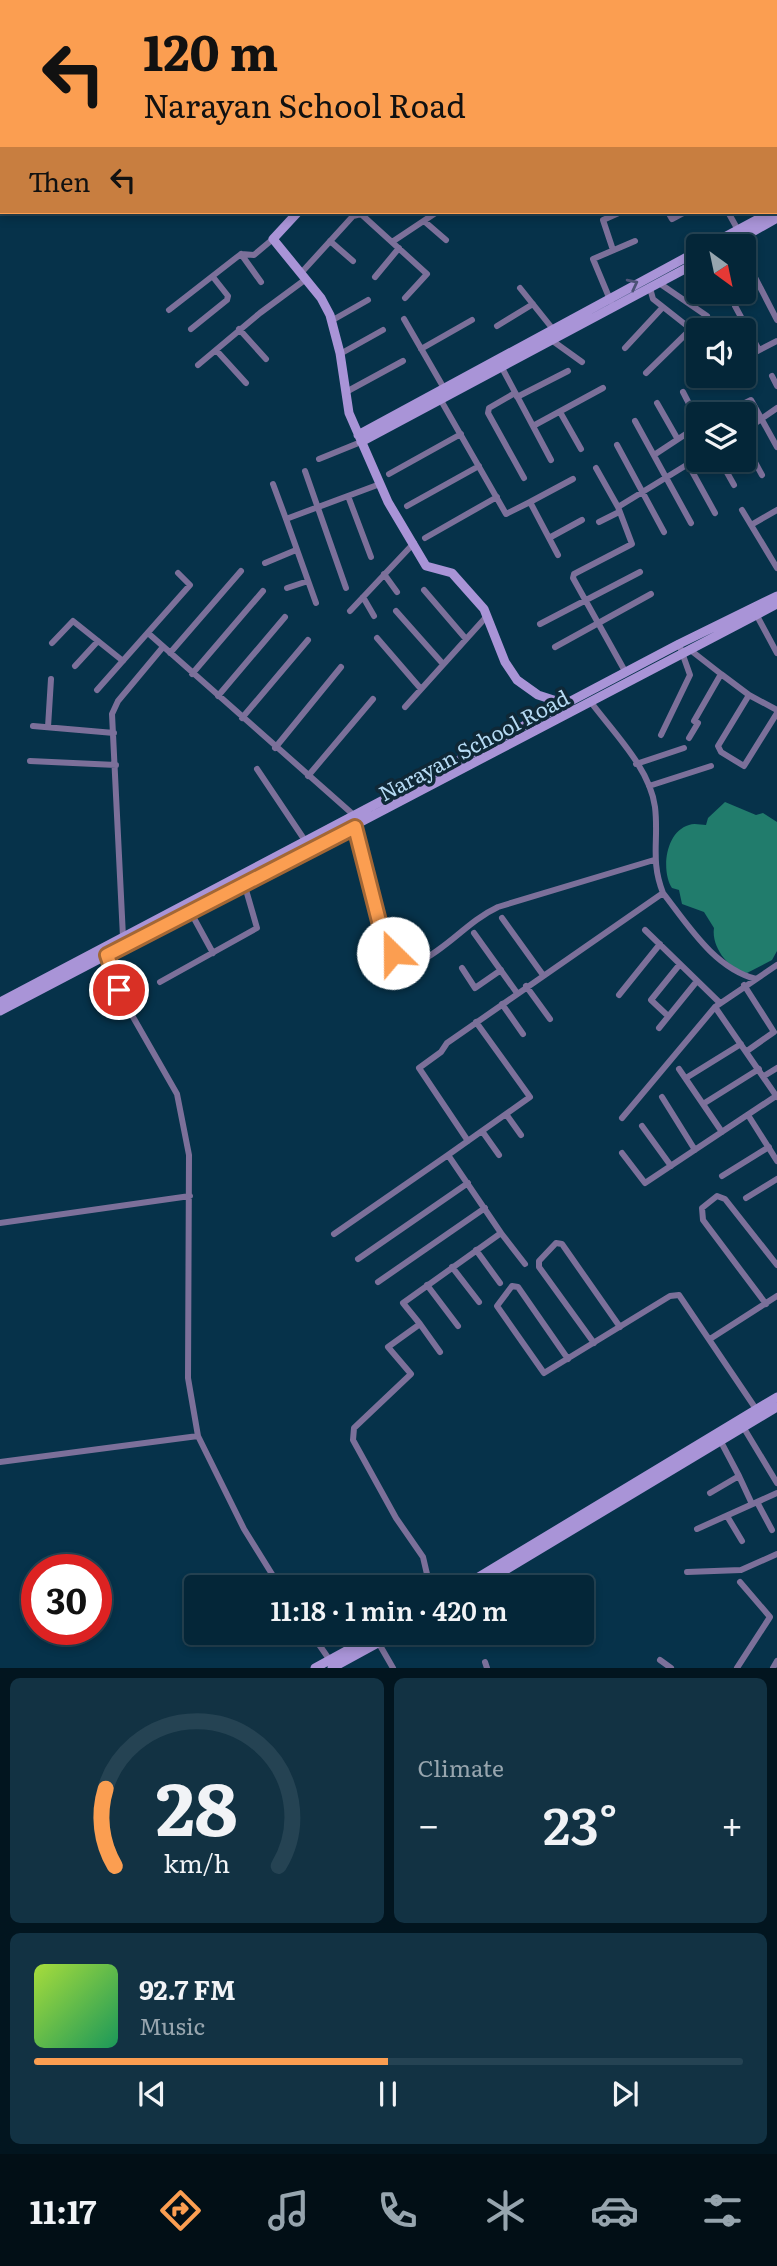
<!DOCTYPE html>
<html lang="en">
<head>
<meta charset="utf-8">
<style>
	body { margin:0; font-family:Literata,serif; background:#123243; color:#f1f3f6; height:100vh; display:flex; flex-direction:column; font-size:26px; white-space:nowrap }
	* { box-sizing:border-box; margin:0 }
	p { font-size:23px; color:#97a5ae }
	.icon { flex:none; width:38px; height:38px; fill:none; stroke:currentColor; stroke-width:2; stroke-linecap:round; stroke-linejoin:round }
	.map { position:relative; height:1668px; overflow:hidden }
	.details { display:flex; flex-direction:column; gap:10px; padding:10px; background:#02151f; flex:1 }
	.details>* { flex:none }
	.top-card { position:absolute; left:0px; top:0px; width:777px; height:214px; box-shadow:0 4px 10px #0003,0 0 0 2px #254353; background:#fb9e51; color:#111; overflow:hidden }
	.needle { width:46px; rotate:147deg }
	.controls { position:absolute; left:686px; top:234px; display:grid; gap:14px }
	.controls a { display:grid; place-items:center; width:70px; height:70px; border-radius:7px; background:#042638; box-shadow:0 4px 10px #0003,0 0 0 2px #254353; font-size:35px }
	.speed { position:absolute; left:21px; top:1554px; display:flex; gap:14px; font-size:35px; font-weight:700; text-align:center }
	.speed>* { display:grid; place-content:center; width:91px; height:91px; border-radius:50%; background:#042638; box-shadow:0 4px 10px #0003,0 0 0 2px #254353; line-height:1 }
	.speed .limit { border:10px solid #d22; background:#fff; color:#111 }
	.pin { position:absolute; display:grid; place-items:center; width:60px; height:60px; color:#fff; margin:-30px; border:4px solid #fff; border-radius:50%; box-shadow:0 2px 7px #0007 }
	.me { position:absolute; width:77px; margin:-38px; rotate:337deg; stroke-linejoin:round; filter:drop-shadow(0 0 5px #0008) }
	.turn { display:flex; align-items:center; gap:24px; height:147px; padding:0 28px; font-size:32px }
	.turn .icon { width:91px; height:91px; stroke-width:2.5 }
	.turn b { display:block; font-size:49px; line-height:60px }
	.then { display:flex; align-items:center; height:66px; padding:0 28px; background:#0003; gap:14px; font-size:26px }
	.big { font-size:52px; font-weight:600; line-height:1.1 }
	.details .tile { flex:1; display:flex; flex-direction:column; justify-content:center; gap:10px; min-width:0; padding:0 24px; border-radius:10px; background:#123243 }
	.details .dial { align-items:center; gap:0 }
	.dial svg { height:182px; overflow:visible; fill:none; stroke:#254353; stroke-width:7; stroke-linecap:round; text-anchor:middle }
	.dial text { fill:#f1f3f6; stroke:none }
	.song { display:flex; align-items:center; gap:21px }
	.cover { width:84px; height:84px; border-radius:10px; background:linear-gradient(135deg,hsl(80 70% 55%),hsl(150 70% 35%)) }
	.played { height:7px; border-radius:4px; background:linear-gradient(90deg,#fb9e51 50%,#254353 50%) }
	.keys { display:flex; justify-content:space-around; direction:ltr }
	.heat { display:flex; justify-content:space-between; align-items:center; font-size:38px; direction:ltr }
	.details .tiles { flex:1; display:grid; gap:10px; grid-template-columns:1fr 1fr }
	.tile:last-child { grid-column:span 2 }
	.trip { position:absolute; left:184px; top:1575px; width:410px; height:70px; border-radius:7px; background:#042638; box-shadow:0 4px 10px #0003,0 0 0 2px #254353; font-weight:600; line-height:70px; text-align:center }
	.menu { display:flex; height:112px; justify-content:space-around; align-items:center; background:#020f16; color:#97a5ae }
	.menu .icon { width:49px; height:49px }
	.menu .current { color:#fb9e51 }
	.menu b { font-size:32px; color:#f1f3f6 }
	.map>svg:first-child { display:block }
</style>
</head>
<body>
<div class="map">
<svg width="777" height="1668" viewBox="0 0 777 1668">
	<rect width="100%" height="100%" fill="#06324a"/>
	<path fill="#217c6c" d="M 725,802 L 756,815 L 763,813 L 777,822 L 777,951 L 772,960 L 747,973 C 729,970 711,947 714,928 L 704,912 L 682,904 L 679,890 L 672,888 C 661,871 665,832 689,825 C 694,823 701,825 706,825 L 708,818 Z"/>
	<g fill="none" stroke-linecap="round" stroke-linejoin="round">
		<path stroke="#7c709a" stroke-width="6" d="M 197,0 L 198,2
			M 529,0 L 530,2
			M 739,0 L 740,2
			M 318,2 L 320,0
			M 363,2 L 364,0
			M 507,2 L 509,0
			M 653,2 L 656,0
			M 720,2 L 722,0
			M 775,94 L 777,96
			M 775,164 L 777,163
			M 668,212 L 672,219 L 685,212
			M 728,212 L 738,230 L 739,247
			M 424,221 L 446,240
			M 330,241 L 353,261
			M 392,242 L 437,212
			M 613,250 L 603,220 L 621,212
			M 241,254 L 261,282
			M 744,256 L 777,320
			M 690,266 L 698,277
			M 302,272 L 353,216 L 361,214 L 427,274 L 405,298
			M 375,277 L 399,248
			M 659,283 L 707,316
			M 520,288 L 552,328
			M 716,292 L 720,295
			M 611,302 L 593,259 L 635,241
			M 735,306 L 759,350
			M 169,310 L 241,254 L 254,255 L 273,239
			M 404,319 L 445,390
			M 331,321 L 368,300
			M 497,326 L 533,304
			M 713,328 L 715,331
			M 191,329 L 227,300 L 228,296 L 213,277
			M 239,329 L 266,359
			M 550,339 L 582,362
			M 625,348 L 663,307
			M 421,349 L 472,320
			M 216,350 L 246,383
			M 340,354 L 383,330
			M 744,358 L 777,341
			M 198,365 L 260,313 L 306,279
			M 501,366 L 551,460
			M 646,373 L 691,329 L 653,299 L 650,288
			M 772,376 L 777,386
			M 706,377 L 708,376
			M 346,392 L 403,361
			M 683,392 L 698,421
			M 515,393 L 489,408 L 488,413 L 524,478
			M 439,397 L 506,514 L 530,502 L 558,555
			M 517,397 L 568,371
			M 657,403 L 677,438
			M 560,412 L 581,449
			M 721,415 L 751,400 L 777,447
			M 635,421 L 691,523
			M 533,426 L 603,388
			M 744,431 L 777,408
			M 744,442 L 762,475
			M 617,445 L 664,532
			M 654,455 L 698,426
			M 319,459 L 361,442
			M 720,460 L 734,485
			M 688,464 L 715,513
			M 596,468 L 618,507
			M 305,471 L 346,588
			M 389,474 L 461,434
			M 273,484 L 286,519
			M 348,496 L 371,557
			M 530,502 L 573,479
			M 407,506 L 479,466
			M 742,510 L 777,568
			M 599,522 L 619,512
			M 751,525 L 777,510
			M 425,538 L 497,497
			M 549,538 L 582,520
			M 265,563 L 296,550
			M 384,574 L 397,592
			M 287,588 L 308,581
			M 424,590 L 466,639
			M 363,597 L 374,616
			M 316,603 L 286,519 L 380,484
			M 350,611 L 414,543
			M 396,611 L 443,664
			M 756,614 L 777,653
			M 540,624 L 640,572
			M 148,633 L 356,817
			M 377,638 L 421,689
			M 52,643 L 73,621 L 123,661
			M 555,647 L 651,594
			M 689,649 L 721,674 L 694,721 L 698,723 L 689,738
			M 170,653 L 241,571
			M 75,666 L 98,641
			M 626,673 L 573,578 L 574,574 L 632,544 L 618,507 L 698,458
			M 192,674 L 263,591
			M 721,674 L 749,695 L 718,746 L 721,752 L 744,766 L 777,713
			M 97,690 L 190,585 L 178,573
			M 749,695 L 777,710
			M 218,696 L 285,617
			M 405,707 L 487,616
			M 242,718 L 308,640
			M 33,726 L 114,733
			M 48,727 L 51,679
			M 661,735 L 690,675 L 679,644
			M 275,748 L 341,667
			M 30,761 L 116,765
			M 636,764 L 684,748
			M 257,769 L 306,842
			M 308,776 L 373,699
			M 649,786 L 711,766
			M 355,827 L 369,886 L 389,948 L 396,955 L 419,962 C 449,947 468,921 498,907 L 654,860
			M 663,893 C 688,925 714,968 756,979
			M 190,911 L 213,953
			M 502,918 L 543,975
			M 645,930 L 720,1003
			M 474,933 L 517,993
			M 123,937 L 112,714 L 118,701 L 163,647
			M 107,955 L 121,996 L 177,1094 L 189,1155 L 188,1378 L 198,1436 L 244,1529 L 280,1587
			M 777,965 L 715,1007 L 777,1097
			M 462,968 L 475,988 L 501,970
			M 160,982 L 257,928 L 244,883
			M 744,985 L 774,1032 L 747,1051
			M 526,986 L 550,1019
			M 619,995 L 660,944
			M 502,1004 L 523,1034
			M 668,1016 L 651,1000 L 680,964
			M 659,1028 L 697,981
			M 679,1069 L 722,1132
			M 764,1076 L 777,1068
			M 686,1078 L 741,1044
			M 662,1097 L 695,1150
			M 703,1104 L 759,1069
			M 506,1114 L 521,1135
			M 748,1115 L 777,1161
			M 622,1118 L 715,1007
			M 642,1126 L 671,1166
			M 482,1131 L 499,1155
			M 468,1141 L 419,1068 L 441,1052 L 447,1043 L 663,893 C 650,860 659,840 655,807 C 650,768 613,732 590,701
			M 622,1153 L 645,1183 L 776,1096
			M 448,1155 L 530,1097 L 476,1022
			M 722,1176 L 769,1147
			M 746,1198 L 777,1179
			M 0,1223 L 190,1196
			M 501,1233 L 525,1264
			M 334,1234 L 448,1155 L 501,1233 L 403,1303 L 420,1324 L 388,1347 L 411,1374 L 354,1428 L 353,1440 L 396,1518 L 423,1557 L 430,1587
			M 476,1250 L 500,1283
			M 358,1259 L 468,1183
			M 452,1267 L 479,1302
			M 378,1282 L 485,1208
			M 427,1285 L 458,1326
			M 766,1304 L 703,1220 L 702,1208 L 717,1196 L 725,1199 L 777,1265
			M 420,1324 L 440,1352
			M 710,1339 L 777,1296
			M 594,1343 L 539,1267 L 539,1261 L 556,1243 L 562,1244 L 620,1327
			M 568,1359 L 518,1287 L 512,1286 L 497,1306 L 544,1373 L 670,1296 L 679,1295 L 756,1409
			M 742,1425 L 777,1483
			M 720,1440 L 739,1476
			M 0,1462 L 198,1436
			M 710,1493 L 739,1476 L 752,1504
			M 757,1502 L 772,1530
			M 727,1516 L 742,1541
			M 697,1529 L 777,1493
			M 687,1572 L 741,1570 L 777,1554
			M 311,1633 L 329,1659
			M 378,1642 L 393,1668
			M 660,1660 L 671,1668
			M 485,1662 L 487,1668
			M 737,1668 L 770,1617 L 740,1582
			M 773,1668 L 777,1661"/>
		<path stroke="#a994d7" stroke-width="9" d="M 447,2 L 448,0
			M 455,2 L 455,0
			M 0,169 L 2,143
			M 298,212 L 273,239 L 321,298 L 330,315 L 340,353 L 349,413 L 388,502 L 426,566 L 452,573 L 484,609 L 505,662 L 517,680 L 538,695 L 569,705
			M 706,247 L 771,212
			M 726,247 L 777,218
			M 358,435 L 698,251
			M 361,442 L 698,262
			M 0,1002 L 679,644 L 777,596
			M 0,1011 L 777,604
			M 462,1587 L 777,1397
			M 477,1587 L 777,1407
			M 315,1668 L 379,1633
			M 332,1668 L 396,1633"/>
	</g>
	<defs><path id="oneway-chevron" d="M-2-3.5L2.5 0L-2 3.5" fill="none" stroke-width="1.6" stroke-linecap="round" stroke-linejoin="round" transform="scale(1.75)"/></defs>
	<use stroke="#4d5377" href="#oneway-chevron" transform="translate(633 284) rotate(-27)"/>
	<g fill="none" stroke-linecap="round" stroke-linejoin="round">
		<defs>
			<path id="route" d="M 119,990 L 107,955 L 355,827 L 382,933 L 393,953"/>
		</defs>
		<use href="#route" stroke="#a36735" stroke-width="18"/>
		<use href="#route" stroke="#fb9e51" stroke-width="12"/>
	</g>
	<g text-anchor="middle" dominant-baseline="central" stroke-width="7" stroke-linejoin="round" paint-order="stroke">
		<g font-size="21" fill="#b5daf3" stroke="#0f2837">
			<text transform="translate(473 744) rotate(-28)">Narayan School Road</text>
		</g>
	</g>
</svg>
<div class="controls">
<a><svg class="needle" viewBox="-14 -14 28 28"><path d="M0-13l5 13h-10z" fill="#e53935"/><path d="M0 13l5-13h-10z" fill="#97a5ae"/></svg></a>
<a><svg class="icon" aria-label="sound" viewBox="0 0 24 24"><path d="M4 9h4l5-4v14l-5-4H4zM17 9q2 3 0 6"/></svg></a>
<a><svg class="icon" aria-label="layers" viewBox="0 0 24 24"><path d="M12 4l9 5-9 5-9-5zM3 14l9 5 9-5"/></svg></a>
</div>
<div class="speed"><div class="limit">30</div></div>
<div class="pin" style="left:119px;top:990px;background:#d93025"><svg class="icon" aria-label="arrive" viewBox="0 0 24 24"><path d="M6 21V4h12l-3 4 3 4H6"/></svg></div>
<svg class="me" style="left:393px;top:953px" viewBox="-20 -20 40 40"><circle r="19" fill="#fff"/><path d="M0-13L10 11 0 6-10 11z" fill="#fb9e51"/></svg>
<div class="trip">11:18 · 1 min · 420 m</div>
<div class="top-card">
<div class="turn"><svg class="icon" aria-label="left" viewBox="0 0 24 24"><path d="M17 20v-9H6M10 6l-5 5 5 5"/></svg><div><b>120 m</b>Narayan School Road</div></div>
<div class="then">Then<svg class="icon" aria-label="left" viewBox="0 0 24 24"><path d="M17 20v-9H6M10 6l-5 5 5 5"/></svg></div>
</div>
</div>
<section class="details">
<div class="tiles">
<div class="tile dial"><svg viewBox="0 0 100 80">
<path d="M14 69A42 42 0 1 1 86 69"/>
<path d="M14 69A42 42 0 0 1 10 35" stroke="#fb9e51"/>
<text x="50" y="56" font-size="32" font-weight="700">28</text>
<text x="50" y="72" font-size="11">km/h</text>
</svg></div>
<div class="tile"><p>Climate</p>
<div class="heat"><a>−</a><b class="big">23°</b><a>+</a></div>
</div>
<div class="tile">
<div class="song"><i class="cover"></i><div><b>92.7 FM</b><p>Music</p></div></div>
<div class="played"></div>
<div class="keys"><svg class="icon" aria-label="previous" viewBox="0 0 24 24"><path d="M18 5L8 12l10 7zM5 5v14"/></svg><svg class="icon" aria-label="pause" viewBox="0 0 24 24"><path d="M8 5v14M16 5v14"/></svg><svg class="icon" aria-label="next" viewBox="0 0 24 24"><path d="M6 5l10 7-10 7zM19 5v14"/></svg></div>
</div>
</div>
</section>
<nav class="menu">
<b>11:17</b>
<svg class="icon current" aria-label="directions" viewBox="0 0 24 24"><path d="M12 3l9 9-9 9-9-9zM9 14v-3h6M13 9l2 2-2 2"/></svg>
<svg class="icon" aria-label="music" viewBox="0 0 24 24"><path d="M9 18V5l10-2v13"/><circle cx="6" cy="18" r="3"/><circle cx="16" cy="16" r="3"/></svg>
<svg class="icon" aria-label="phone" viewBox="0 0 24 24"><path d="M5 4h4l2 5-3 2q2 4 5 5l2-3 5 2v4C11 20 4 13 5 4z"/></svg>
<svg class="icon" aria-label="climate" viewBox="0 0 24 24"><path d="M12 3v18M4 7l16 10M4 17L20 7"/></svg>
<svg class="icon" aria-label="car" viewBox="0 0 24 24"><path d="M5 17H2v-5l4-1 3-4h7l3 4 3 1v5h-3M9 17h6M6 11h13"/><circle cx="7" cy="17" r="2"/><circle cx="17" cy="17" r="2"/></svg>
<svg class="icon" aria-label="filters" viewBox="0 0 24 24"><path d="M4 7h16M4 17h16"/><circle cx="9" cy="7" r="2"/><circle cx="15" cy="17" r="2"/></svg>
</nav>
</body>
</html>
